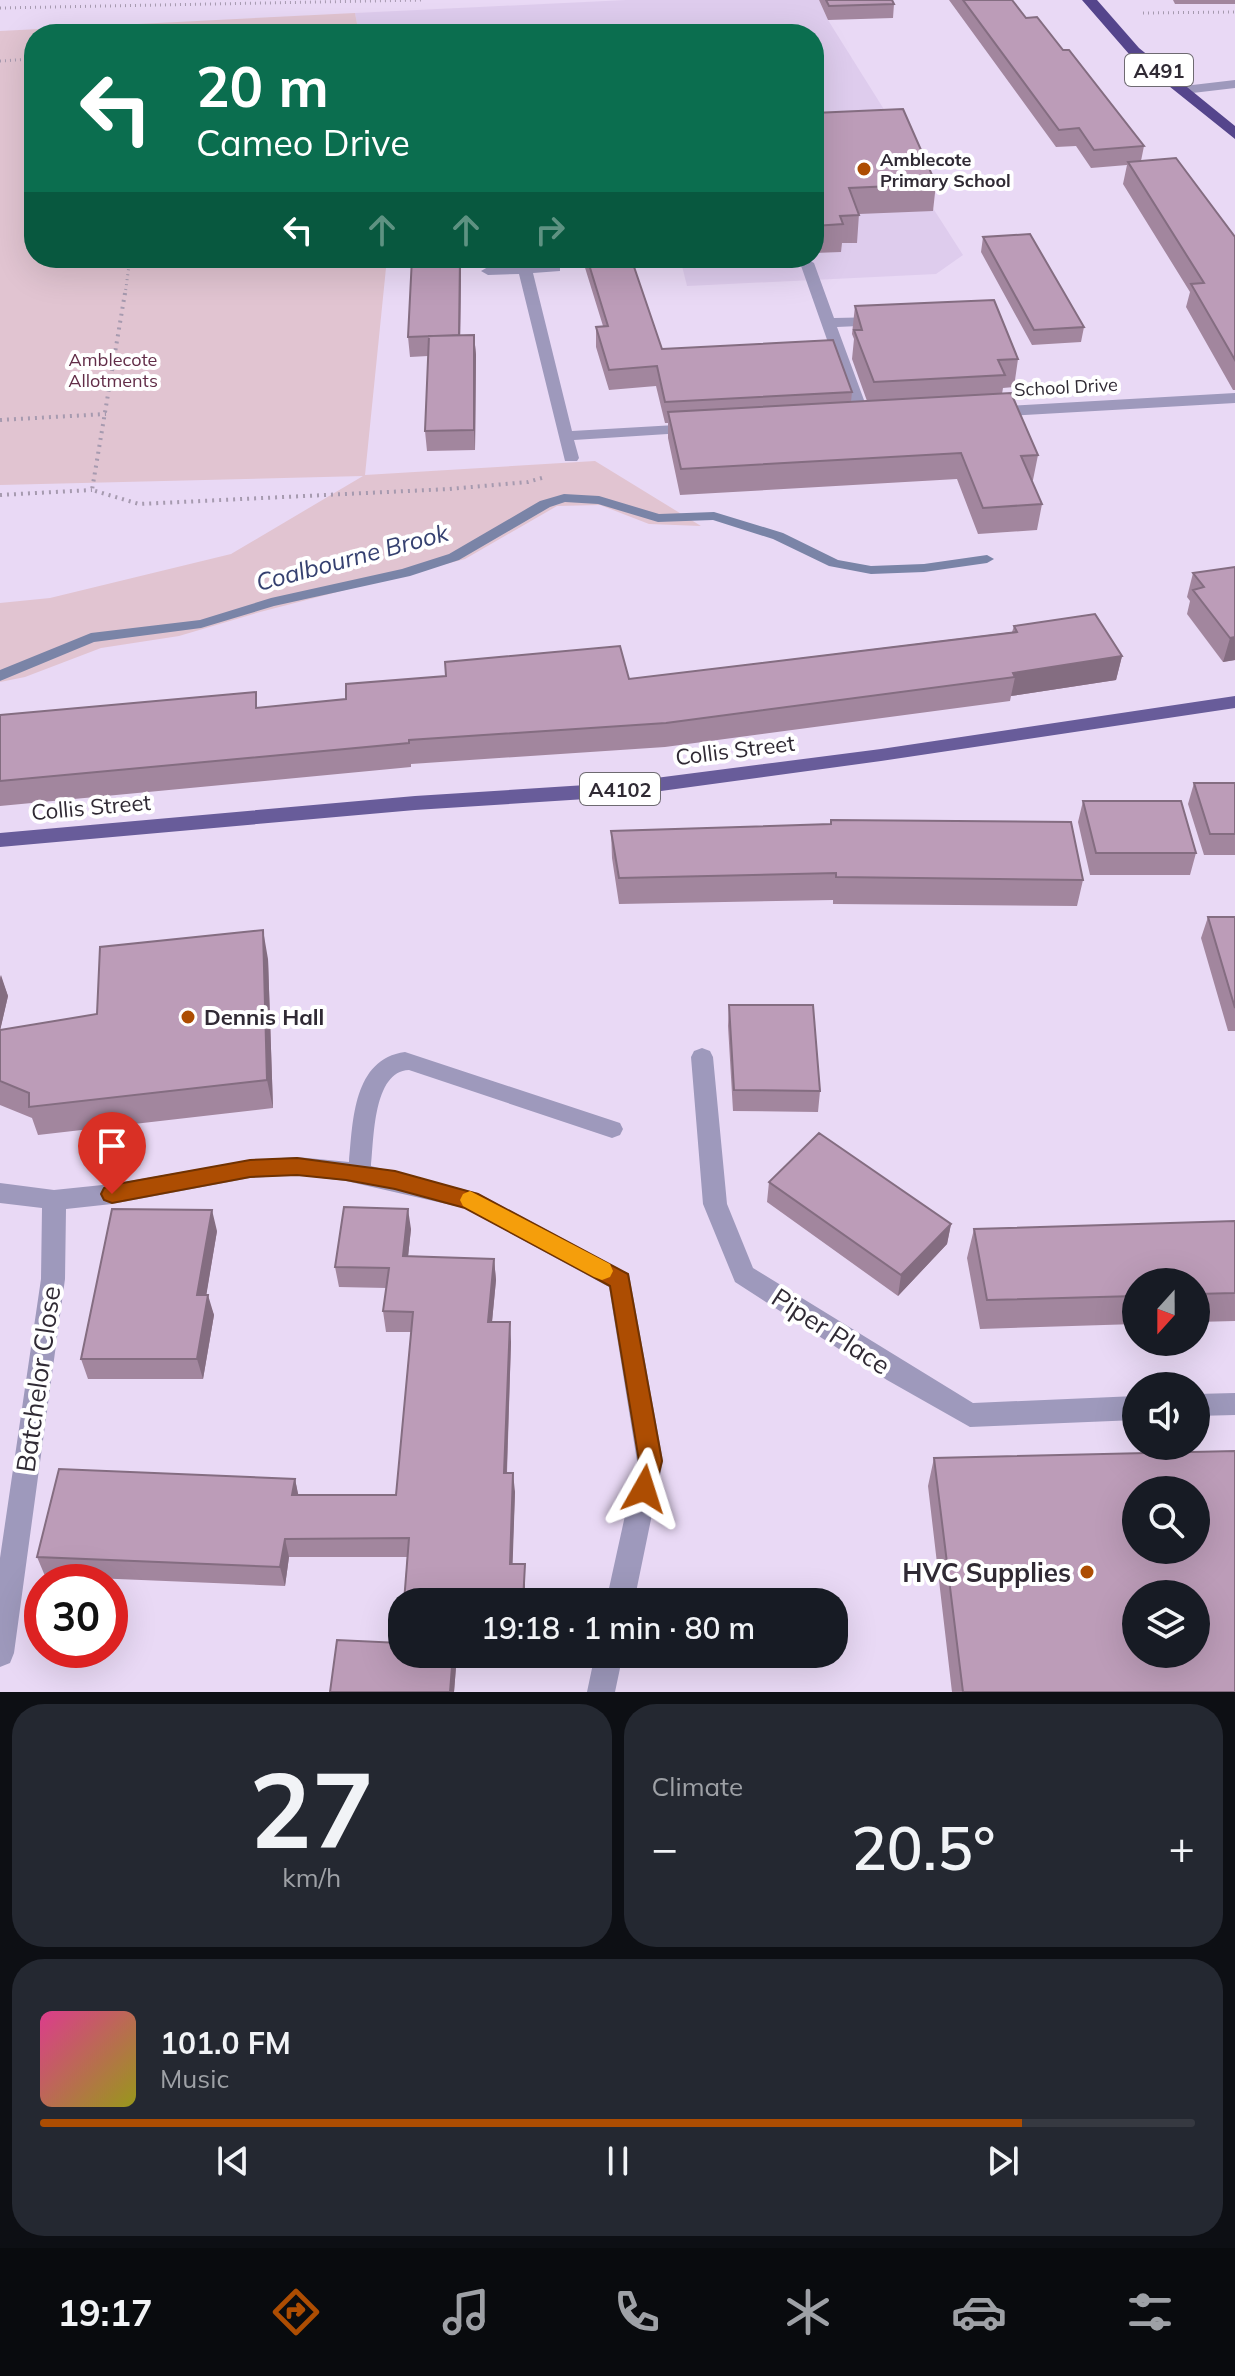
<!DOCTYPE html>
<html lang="en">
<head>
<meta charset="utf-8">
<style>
	body { margin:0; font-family:Mulish,sans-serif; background:#242831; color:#f1f3f6; height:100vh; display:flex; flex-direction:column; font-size:30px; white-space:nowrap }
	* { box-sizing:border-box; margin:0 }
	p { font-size:26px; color:#9ea1a6 }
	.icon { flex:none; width:44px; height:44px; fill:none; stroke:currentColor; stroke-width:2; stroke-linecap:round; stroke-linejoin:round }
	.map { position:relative; height:1692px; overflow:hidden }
	.panel { display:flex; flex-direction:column; gap:12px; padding:12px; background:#0d0f14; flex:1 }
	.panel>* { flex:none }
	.top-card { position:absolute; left:24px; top:24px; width:800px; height:244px; border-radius:32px; box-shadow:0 8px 32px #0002; background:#0b6e4f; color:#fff; overflow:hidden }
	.needle { width:52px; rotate:201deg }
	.fabs { position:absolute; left:1122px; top:1268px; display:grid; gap:16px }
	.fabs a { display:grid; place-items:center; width:88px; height:88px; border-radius:50%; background:#171b24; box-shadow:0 8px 32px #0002; font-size:40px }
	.speed { position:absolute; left:24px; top:1564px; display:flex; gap:16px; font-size:40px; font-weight:700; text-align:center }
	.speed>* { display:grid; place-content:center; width:104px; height:104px; border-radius:50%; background:#171b24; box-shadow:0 8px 32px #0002; line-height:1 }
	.speed .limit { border:12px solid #d22; background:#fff; color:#111 }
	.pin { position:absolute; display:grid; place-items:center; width:68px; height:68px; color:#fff; margin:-82px -34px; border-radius:50% 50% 50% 0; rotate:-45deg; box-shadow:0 0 8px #0007 }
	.pin .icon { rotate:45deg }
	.me { position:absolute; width:88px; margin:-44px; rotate:6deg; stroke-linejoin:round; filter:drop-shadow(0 0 6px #0008) }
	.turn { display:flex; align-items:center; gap:28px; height:168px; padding:0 40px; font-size:36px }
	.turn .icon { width:104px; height:104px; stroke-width:2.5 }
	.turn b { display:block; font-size:56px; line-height:68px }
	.lanes { display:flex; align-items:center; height:76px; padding:0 40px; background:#0003; justify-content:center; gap:40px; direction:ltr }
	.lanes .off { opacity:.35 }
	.big { font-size:60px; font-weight:600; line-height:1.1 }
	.panel .card { flex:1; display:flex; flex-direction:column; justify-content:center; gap:12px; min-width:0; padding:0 28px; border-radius:32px; background:#242831 }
	.panel .dial { align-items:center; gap:0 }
	.dial b { font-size:104px; line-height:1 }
	.song { display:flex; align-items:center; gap:24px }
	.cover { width:96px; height:96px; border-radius:12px; background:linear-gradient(135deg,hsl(330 70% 55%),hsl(60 70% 35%)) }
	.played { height:8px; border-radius:4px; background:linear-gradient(90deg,#ad4d02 85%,#363941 85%) }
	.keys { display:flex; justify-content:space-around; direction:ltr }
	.heat { display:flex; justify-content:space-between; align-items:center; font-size:44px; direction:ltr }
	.panel .tiles { flex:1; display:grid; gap:12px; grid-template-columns:1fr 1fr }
	.card:last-child { grid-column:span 2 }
	.trip { position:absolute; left:388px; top:1588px; width:460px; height:80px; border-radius:32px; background:#171b24; box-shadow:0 8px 32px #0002; font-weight:600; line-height:80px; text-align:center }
	.dock { display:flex; height:128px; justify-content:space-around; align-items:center; background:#090b0e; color:#9ea1a6 }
	.dock .icon { width:56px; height:56px }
	.dock .on { color:#ad4d02 }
	.dock b { font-size:36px; color:#f1f3f6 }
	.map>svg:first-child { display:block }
</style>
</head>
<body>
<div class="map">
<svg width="1235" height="1692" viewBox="0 0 1235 1692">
	<rect width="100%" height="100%" fill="#e9d9f5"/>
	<path fill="#decced" d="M 626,0 L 819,0 L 828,20 L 900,135 L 929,202 L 963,255 L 936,274 L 687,286 L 680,258 L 814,258 L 814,34 L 359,34 L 355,13 Z"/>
	<path fill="#e1c4d1" d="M 355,13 L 359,34 L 34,34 L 34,258 L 387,258 L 365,475 L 595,461 L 701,526 L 649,524 L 600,505 L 557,506 L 465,559 L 260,612 L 179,636 L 101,648 L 25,677 L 0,682 L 0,603 L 50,598 L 231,554 L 363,476 L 0,485 L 0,31 Z"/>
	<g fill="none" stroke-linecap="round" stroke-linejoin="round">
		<path fill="#7a84a7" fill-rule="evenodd" d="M 564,494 L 599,496 L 659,514 L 714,512 L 783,533 L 838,560 L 871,566 L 924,564 L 987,555 L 994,559 L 987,563 L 924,572 L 871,574 L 829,566 L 773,539 L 713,520 L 658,522 L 598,504 L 565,502 L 550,507 L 459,560 L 410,576 L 274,606 L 201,628 L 94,642 L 0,681 L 0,670 L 91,633 L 200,620 L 271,598 L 402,569 L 449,554 L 540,501 Z"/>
		<path stroke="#a69aaf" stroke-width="3" stroke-dasharray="1 4" stroke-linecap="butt" d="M 0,8 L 423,0
			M 1143,13 L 1235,12
			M 0,61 L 34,59
			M 125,295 L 130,258"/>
		<path stroke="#a69aaf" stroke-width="4" stroke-dasharray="2 5" stroke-linecap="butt" d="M 125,293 L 92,490 L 139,504 L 449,489 L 528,482 L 545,477
			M 0,420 L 106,414
			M 0,495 L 92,490"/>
		<path fill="#9e99bc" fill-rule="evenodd" d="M 1235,80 L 1235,88 L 1184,94 L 1178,90 L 1184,86 Z
			M 807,259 L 814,263 L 834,318 L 880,317 L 887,321 L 880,325 L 837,327 L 871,419 L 869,422 L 863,424 L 855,419 L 800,263 Z
			M 555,264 L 560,265 L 560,271 L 533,273 L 572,431 L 693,424 L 699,426 L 699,432 L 574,440 L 579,458 L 577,461 L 565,461 L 519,274 L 488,275 L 481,271 L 488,267 Z
			M 1235,393 L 1235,403 L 992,417 L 984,412 L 992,407 Z
			M 702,1048 L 710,1051 L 713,1057 L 727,1204 L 753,1268 L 973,1403 L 1136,1396 L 1136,1420 L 970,1427 L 887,1380 L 735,1282 L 703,1204 L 691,1057 L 694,1051 Z
			M 405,1052 L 620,1123 L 623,1129 L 620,1135 L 612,1138 L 409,1070 C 373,1071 374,1139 371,1166 L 478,1193 L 629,1274 L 663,1461 L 634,1602 L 606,1602 L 637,1461 L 609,1287 L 464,1208 L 346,1181 L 297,1175 L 250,1178 L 112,1204 L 66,1209 L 65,1279 L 14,1653 L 10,1663 L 0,1667 L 0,1558 L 41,1279 L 42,1208 L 0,1203 L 0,1183 L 54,1190 L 112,1184 L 250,1160 L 297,1157 L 349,1162 C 353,1121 353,1059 405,1052 Z
			M 1235,1393 L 1235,1415 L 1196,1416 L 1196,1394 Z
			M 595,1654 L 623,1654 L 615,1692 L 587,1692 Z"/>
		<path fill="#685c9a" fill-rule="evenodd" d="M 1235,696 L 1235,708 L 881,761 L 617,797 L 415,810 L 0,847 L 0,833 L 415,796 L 617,783 L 881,749 Z"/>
		<path fill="#55458c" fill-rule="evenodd" d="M 1082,0 L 1097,0 L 1139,48 L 1235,126 L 1235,139 L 1129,54 Z"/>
	</g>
	<path fill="#a2869e" d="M 819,0 L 892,0 L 894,4 L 893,18 L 828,20 Z
		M 949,0 L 1012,0 L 1026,18 L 1063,50 L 1144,146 L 1141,161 L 1235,237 L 1235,390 L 1233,390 L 1186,307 L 1190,292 L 1123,184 L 1127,165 L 1091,168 L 1076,146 L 1056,147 Z
		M 1173,0 L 1235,0 L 1235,4 L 1175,4 Z
		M 814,113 L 936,184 L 933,211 L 859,214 L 857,243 L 842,243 L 841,252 L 814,253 Z
		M 983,237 L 1084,327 L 1081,342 L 1032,345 L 981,252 Z
		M 461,258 L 460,335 L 474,335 L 476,355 L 475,450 L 427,451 L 425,431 L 428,356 L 410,357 L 408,337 Z
		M 582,258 L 631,258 L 662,349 L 852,392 L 851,402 L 867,401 L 852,359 L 854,339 L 852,334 L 855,306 L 1018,359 L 1014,387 L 1003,388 L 1002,394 L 1038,455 L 1033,480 L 1032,481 L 1042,504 L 1037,530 L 978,534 L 957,479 L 680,495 L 668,438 L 668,423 L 665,423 L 656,386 L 609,390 L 596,347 L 596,327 L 603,326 Z
		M 1235,567 L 1235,660 L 1223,662 L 1187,614 L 1190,601 L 1187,597 L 1193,573 Z
		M 1014,626 L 1122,656 L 1116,680 L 1011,696 L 1010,701 L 665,747 L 411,764 L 411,767 L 0,806 L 0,715 L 259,708 L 629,679 L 1012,632 Z
		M 1194,783 L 1235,783 L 1235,855 L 1204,855 L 1188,804 Z
		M 1083,801 L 1196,853 L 1190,875 L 1090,875 L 1078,822 Z
		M 831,820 L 1083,880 L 1077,906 L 833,904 L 833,900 L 619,904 L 612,858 L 611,831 L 830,824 Z
		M 1208,917 L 1235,917 L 1235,1031 L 1228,1031 L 1201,938 Z
		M 268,959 L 273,1108 L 38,1135 L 32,1118 L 0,1105 L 0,975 L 8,996 L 0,1030 L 97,1014 Z
		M 729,1005 L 820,1091 L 818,1112 L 733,1111 L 728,1026 Z
		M 769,1182 L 951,1224 L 947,1244 L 898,1296 L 767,1202 Z
		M 1235,1221 L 1235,1321 L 1196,1322 L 1196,1282 L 1136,1282 L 1136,1324 L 980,1329 L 967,1258 L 974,1229 Z
		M 411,1229 L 408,1256 L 494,1259 L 496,1280 L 492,1322 L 511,1342 L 507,1473 L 515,1492 L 512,1564 L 525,1564 L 525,1602 L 404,1602 L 407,1557 L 289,1557 L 285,1586 L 45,1576 L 37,1557 L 295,1479 L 298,1495 L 396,1495 L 411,1332 L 386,1332 L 383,1311 L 387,1288 L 339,1287 L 335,1267 Z
		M 217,1231 L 206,1295 L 214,1315 L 203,1379 L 88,1379 L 81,1359 Z
		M 934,1458 L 1235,1692 L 952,1692 L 928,1486 Z
		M 402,1621 L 402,1654 L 524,1654 L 524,1655 L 457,1655 L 454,1692 L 330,1692 L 337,1640 L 400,1643 Z"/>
	<path fill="#846d81" d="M 460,258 L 461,258 L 460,355 L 459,335 Z
		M 474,335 L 476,355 L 475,450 L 474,430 Z
		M 1235,637 L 1235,660 L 1223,662 L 1230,638 Z
		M 1122,656 L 1116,680 L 1011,696 L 1015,677 L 1013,673 Z
		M 263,930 L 268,959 L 273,1108 L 267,1080 Z
		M 1,975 L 8,996 L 0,1031 L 0,980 Z
		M 408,1209 L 411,1229 L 406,1276 L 403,1256 Z
		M 212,1210 L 217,1231 L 203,1315 L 197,1295 Z
		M 951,1224 L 947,1244 L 898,1296 L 901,1275 Z
		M 494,1259 L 496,1280 L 490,1342 L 488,1322 Z
		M 208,1295 L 214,1315 L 203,1379 L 197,1359 Z
		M 510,1322 L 511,1342 L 506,1492 L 504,1473 Z
		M 513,1473 L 515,1492 L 512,1583 L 510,1564 Z
		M 295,1479 L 299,1498 L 292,1495 Z
		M 285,1539 L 289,1557 L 285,1586 L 280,1567 Z
		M 525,1564 L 525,1602 L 523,1602 Z
		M 453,1654 L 457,1654 L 454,1692 L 450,1692 Z"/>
	<path fill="#bc9cb8" stroke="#846d81" stroke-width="2" fill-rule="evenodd" d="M 826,0 L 892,0 L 894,4 L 829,6 Z
		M 963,0 L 1012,0 L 1026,18 L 1037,17 L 1063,50 L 1069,50 L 1144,146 L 1094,150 L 1079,128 L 1059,130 Z
		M 903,109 L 936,184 L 849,188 L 859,215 L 840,216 L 843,224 L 814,226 L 814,113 Z
		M 1176,158 L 1235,237 L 1235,360 L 1191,284 L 1204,283 L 1128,162 Z
		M 1030,234 L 1084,327 L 1034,330 L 983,237 Z
		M 412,258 L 460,258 L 459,335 L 408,337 Z
		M 587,258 L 631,258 L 662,349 L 833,340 L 852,392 L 665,402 L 657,366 L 609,370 L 596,327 L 608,326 Z
		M 994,300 L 1018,359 L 998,360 L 1005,375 L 874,382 L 854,330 L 862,330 L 855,306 Z
		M 474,335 L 474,430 L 425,431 L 429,336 Z
		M 1011,393 L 1038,455 L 1021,456 L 1042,504 L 983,508 L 961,453 L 681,469 L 668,412 Z
		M 1235,567 L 1235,637 L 1230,638 L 1193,590 L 1204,587 L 1193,573 Z
		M 1095,614 L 1122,656 L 1013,673 L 1015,677 L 666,723 L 409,740 L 409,743 L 0,781 L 0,715 L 256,692 L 256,708 L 346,699 L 346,684 L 446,676 L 445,662 L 620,646 L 629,679 L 1017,632 L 1014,626 Z
		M 1194,783 L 1235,783 L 1235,834 L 1210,834 Z
		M 1083,801 L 1181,801 L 1196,853 L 1096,853 Z
		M 831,820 L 1071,822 L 1083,880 L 836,877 L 836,873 L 619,878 L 611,831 L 831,824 Z
		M 1208,917 L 1235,917 L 1235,1008 Z
		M 263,930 L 267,1080 L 29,1107 L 29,1093 L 0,1081 L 0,1030 L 97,1014 L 100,947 Z
		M 729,1005 L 813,1005 L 820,1091 L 734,1090 Z
		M 819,1133 L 951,1224 L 901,1275 L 769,1182 Z
		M 344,1207 L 408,1209 L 403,1256 L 494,1259 L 488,1322 L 510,1322 L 504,1473 L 513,1473 L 510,1564 L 525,1564 L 523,1602 L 404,1602 L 409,1538 L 285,1539 L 280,1567 L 37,1557 L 59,1469 L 295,1479 L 292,1495 L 396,1495 L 413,1312 L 383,1311 L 389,1268 L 335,1267 Z
		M 112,1209 L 212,1210 L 197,1295 L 208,1295 L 197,1359 L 81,1359 Z
		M 1235,1221 L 1235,1293 L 1196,1294 L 1196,1282 L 1136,1282 L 1136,1296 L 987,1300 L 974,1229 Z
		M 1235,1451 L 1235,1692 L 963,1692 L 934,1458 ZM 1136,1490 L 1196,1490 L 1196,1550 L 1136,1550 ZM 1136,1594 L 1196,1594 L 1196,1654 L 1136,1654 Z
		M 402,1621 L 402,1654 L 453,1654 L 450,1692 L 330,1692 L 337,1640 L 400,1643 Z"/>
	<path fill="#ad4d02" stroke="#703201" stroke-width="2" d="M 297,1158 L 395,1171 L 478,1194 L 628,1274 L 662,1461 L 653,1497 L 644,1500 L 636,1497 L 632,1489 L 639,1461 L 610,1286 L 465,1208 L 395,1189 L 346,1180 L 297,1175 L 250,1177 L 112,1203 L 104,1200 L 101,1194 L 104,1188 L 112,1185 L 250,1160 Z"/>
	<path fill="#f59e0b" d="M 470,1191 L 610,1264 L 613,1271 L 610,1277 L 602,1280 L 594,1277 L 463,1206 L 460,1200 L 463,1194 Z"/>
	<g fill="#ad4d02" stroke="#fff" stroke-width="3">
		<circle cx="864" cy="169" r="8"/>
		<circle cx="188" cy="1017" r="8"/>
		<circle cx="1087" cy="1572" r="8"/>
	</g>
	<g text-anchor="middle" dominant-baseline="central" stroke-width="8" stroke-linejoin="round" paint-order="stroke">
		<g font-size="18" font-weight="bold" fill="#302a34" stroke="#fff" text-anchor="start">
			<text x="880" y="159">Amblecote<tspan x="880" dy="21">Primary School</tspan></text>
		</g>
		<g font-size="18" fill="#622d48" stroke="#fff">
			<text x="113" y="359">Amblecote<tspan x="113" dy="21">Allotments</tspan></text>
		</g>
		<g font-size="18" fill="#302a34" stroke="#fff">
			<text transform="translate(1066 387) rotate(-3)">School Drive</text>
		</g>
		<g fill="#fff" stroke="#6e6a71" stroke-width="2">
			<rect x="1125" y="54" width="68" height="32" rx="6"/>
			<rect x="580" y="773" width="80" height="32" rx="6"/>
		</g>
		<g font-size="20" font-weight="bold" fill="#302a34">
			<text x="1159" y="70">A491</text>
			<text x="620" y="789">A4102</text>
		</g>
		<g font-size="22" fill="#302a34" stroke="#fff">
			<text transform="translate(735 750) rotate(-7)">Collis Street</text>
			<text transform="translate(91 807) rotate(-5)">Collis Street</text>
		</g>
		<g font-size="22" font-weight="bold" fill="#302a34" stroke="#fff" text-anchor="start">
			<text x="204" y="1017">Dennis Hall</text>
		</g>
		<g font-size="24" font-style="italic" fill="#354070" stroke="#fff">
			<text transform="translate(352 557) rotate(-15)">Coalbourne Brook</text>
		</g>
		<g font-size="26" fill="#302a34" stroke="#fff">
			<text transform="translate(831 1331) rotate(33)">Piper Place</text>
			<text transform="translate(38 1379) rotate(-82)">Batchelor Close</text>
		</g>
		<g font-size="26" font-weight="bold" fill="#302a34" stroke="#fff" text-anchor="end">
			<text x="1071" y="1572">HVC Supplies</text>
		</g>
	</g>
</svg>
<div class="fabs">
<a><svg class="needle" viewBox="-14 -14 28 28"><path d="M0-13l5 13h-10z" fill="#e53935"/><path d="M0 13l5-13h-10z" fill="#9ea1a6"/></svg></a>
<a><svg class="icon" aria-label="sound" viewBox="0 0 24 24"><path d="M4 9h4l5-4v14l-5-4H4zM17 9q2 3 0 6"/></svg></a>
<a><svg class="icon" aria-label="search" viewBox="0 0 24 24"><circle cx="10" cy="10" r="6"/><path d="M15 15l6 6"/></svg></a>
<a><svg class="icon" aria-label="layers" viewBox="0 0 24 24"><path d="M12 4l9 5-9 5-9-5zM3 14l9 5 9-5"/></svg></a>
</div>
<div class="speed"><div class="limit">30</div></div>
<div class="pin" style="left:112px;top:1194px;background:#d93025"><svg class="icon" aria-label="arrive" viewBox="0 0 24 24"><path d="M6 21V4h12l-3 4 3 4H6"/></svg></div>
<svg class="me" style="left:644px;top:1489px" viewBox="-20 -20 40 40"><path d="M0-17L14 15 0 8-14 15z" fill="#ad4d02" stroke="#fff" stroke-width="4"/></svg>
<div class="trip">19:18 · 1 min · 80 m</div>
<div class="top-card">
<div class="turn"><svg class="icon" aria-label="left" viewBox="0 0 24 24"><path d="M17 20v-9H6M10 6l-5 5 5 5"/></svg><div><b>20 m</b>Cameo Drive</div></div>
<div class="lanes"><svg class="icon" aria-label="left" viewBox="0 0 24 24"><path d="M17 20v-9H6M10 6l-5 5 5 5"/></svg><svg class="icon off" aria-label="ahead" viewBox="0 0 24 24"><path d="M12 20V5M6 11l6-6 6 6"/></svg><svg class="icon off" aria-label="ahead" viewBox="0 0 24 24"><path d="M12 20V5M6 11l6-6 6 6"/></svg><svg class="icon off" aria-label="right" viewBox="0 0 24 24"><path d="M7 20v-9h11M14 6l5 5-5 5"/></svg></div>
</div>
</div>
<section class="panel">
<div class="tiles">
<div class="card dial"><b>27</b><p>km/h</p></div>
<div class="card"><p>Climate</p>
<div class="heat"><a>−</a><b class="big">20.5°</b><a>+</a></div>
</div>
<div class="card">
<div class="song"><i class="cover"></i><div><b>101.0 FM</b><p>Music</p></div></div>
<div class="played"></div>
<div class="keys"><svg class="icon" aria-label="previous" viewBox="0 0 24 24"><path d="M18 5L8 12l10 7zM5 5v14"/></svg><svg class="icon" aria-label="pause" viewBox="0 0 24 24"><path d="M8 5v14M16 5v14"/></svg><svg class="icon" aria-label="next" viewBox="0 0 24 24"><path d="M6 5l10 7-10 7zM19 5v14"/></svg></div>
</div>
</div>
</section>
<nav class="dock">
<b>19:17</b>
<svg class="icon on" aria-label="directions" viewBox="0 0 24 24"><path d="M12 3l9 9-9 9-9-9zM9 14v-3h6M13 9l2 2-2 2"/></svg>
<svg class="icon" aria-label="music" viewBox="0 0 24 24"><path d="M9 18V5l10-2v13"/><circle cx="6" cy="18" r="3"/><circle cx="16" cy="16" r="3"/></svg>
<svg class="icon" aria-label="phone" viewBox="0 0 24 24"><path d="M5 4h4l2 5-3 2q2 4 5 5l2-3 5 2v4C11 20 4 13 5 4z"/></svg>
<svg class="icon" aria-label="climate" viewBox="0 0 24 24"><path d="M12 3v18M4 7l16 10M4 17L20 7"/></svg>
<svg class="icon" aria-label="car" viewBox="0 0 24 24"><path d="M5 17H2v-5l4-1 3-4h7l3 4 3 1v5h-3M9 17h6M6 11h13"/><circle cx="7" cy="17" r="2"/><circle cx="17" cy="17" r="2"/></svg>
<svg class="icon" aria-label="filters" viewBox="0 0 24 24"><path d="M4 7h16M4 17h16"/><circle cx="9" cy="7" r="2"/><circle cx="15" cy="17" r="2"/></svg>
</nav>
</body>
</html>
